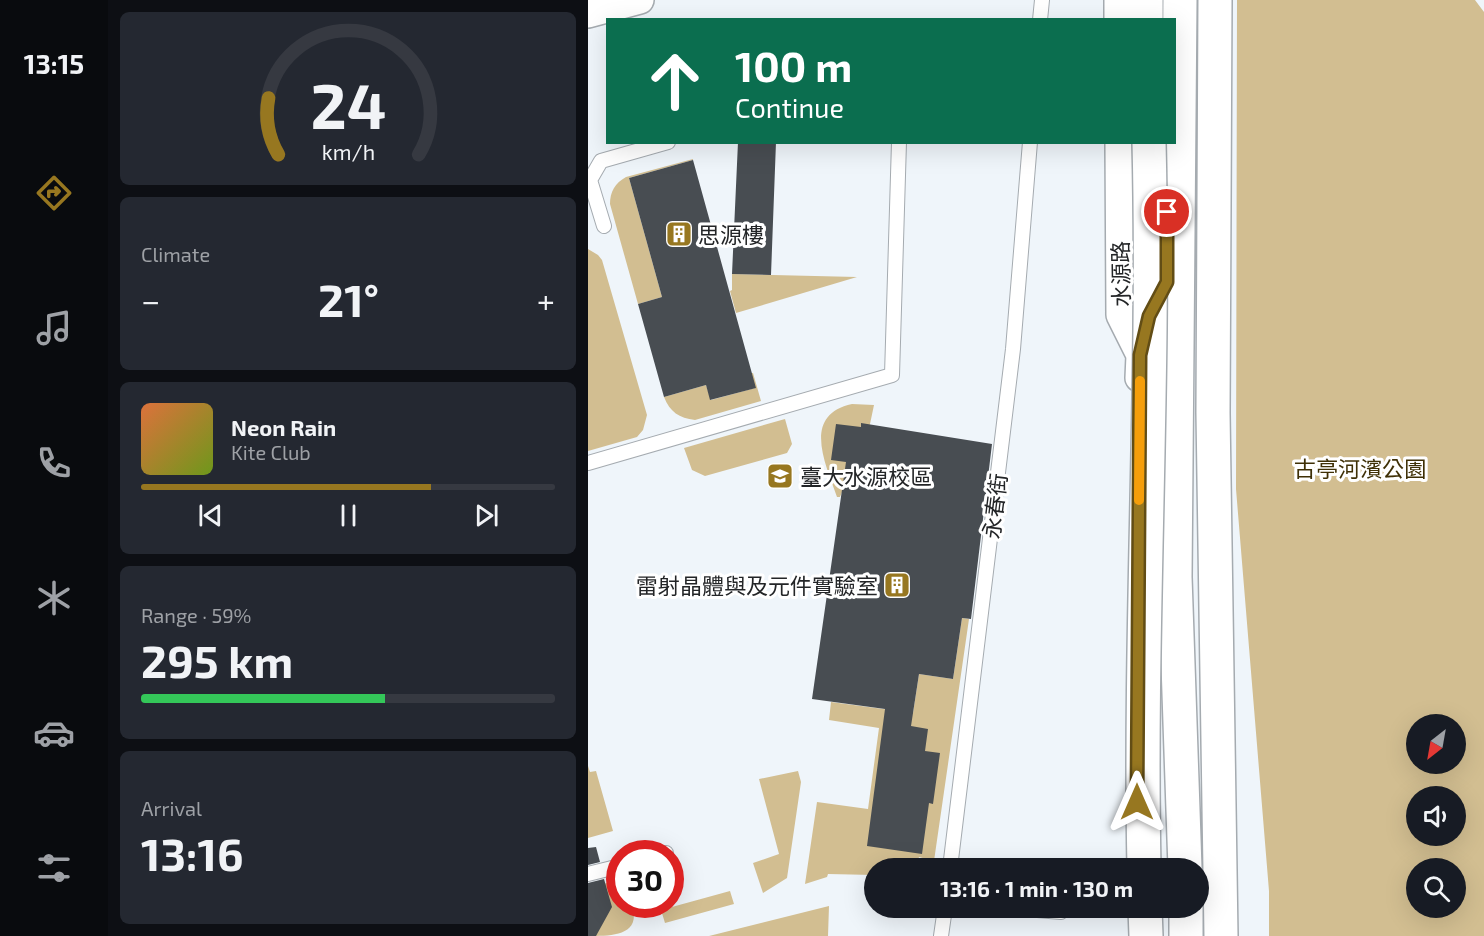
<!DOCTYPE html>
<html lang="en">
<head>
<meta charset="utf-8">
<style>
	body { margin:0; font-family:"Exo 2","Noto Sans TC",sans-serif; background:#242831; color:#f1f3f6; height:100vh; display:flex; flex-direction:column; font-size:22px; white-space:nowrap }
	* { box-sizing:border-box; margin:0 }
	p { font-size:20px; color:#9ea1a6 }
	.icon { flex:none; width:33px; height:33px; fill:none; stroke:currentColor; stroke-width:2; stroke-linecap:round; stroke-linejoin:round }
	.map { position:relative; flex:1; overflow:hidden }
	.details { display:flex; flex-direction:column; gap:12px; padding:12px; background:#0d0f14; width:480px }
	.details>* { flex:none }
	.top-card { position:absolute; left:18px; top:18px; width:570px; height:126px; border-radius:0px; box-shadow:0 6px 24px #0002; background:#0b6e4f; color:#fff; overflow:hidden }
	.needle { width:39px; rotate:211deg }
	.buttons { position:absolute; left:818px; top:714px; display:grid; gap:12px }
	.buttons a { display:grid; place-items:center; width:60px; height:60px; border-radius:50%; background:#171b24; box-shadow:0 6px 24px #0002; font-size:30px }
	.speed { position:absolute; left:18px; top:840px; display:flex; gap:12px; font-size:30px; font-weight:700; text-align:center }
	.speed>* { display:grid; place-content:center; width:78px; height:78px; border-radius:50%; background:#171b24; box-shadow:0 6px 24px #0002; line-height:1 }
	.speed .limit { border:9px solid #d22; background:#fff; color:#111 }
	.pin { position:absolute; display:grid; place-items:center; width:51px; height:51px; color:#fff; margin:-26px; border:3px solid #fff; border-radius:50%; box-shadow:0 2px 6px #0007 }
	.me { position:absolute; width:66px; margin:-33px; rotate:0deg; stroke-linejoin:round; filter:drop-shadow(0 0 4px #0008) }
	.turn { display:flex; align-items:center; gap:21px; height:126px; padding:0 30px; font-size:27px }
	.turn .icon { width:78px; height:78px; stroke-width:2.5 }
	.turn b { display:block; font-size:42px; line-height:51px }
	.big { font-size:45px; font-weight:700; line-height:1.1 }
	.details .widget { flex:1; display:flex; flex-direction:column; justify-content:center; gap:9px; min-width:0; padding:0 21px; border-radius:9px; background:#242831 }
	.details .dial { align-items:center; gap:0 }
	.dial svg { height:156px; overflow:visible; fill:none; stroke:#363941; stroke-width:7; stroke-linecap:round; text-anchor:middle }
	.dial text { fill:#f1f3f6; stroke:none }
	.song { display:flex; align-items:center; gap:18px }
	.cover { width:72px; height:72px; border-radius:9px; background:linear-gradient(135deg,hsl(20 70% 55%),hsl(80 70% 35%)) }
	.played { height:6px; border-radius:3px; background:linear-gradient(90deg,#977720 70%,#363941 70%) }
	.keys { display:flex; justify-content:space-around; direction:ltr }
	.heat { display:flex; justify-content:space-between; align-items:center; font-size:33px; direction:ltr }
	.charge { height:9px; border-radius:4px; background:linear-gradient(90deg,#34c759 59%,#363941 0) }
	.trip { position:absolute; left:276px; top:858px; width:345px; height:60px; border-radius:30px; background:#171b24; box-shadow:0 6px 24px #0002; font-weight:700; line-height:60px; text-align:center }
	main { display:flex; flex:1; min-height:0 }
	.menu { display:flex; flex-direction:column; width:108px; justify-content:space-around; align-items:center; background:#090b0e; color:#9ea1a6 }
	.menu .icon { width:42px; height:42px }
	.menu .active { color:#977720 }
	.menu b { font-size:27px; color:#f1f3f6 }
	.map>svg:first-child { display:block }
</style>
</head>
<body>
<main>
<nav class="menu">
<b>13:15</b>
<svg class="icon active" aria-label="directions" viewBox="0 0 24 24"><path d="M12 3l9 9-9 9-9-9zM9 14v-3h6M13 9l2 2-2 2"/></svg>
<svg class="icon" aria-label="music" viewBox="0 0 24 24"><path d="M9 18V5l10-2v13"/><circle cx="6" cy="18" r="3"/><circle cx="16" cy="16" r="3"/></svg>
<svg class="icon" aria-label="phone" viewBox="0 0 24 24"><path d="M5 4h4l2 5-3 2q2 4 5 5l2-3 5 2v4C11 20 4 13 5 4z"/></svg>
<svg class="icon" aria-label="climate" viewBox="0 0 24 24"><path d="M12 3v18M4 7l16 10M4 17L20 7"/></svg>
<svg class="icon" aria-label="car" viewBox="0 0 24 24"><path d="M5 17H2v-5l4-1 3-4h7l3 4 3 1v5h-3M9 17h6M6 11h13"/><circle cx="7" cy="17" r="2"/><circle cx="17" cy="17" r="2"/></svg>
<svg class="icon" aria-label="filters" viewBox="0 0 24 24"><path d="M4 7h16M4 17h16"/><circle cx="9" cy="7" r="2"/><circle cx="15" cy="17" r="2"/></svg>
</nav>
<section class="details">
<div class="widget dial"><svg viewBox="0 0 100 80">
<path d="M14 69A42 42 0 1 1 86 69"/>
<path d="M14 69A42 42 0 0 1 9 40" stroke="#977720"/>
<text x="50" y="56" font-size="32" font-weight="700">24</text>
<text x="50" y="72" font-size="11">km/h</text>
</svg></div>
<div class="widget"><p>Climate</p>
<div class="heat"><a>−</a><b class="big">21°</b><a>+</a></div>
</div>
<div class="widget">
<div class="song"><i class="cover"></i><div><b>Neon Rain</b><p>Kite Club</p></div></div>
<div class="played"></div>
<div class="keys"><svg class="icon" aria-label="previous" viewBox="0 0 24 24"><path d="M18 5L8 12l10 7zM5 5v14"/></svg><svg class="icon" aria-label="pause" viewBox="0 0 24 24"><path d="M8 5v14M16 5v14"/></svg><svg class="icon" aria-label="next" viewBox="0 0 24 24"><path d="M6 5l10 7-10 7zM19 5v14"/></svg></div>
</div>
<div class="widget"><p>Range · 59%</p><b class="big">295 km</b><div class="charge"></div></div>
<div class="widget"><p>Arrival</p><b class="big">13:16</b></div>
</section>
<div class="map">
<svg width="896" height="936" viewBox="0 0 896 936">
	<rect width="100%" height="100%" fill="#eff5fa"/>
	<path fill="#d2be91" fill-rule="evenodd" d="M 649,0 L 887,0 L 896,12 L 896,936 L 681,936 L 681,891 L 648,489 ZM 828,724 L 867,724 L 867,764 L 828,764 ZM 828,796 L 867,796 L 867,836 L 828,836 ZM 828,868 L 867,868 L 867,908 L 828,908 Z
		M 105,159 L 105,160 L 41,178 L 74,297 L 50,304 L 22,204 C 22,192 27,183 38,177 Z
		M 0,249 L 10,255 L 14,260 L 59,415 L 55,430 L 49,437 L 0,451 Z
		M 144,274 L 269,277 L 148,313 L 142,291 L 144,290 Z
		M 163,373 L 165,373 L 173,401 L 107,420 C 91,418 82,412 76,397 L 118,385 L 123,400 L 167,388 Z
		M 264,404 L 286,405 L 282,424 L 252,497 L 249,497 C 238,465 213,415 264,404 Z
		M 197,419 L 204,444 L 199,453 L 117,476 L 104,470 L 96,448 Z
		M 374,618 L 381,619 L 346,861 L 331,857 L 328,868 L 286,868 L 286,875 L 240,874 L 239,877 L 217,884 L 229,802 L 280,809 L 291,728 L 241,720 L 243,702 L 325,713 L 331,674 L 365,679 Z
		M 0,766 L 2,772 L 8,771 L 25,831 L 0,838 Z
		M 210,771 L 213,782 L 199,878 L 175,893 L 165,863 L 191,854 L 171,779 Z
		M 19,883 L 28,885 L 31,888 L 32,904 L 44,905 C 54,936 23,936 0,936 L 0,888 Z
		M 142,891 L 146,904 L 77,923 L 73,910 Z
		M 241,906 L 240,936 L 121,936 Z"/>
	<path fill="#484d52" d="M 150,142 L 188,142 L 183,275 L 144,274 Z
		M 105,160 L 168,388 L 122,400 L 118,385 L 76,397 L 50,304 L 74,297 L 41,178 Z
		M 273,423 L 404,444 L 383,619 L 374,618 L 365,679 L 331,674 L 323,726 L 340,729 L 337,751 L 352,753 L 345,804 L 341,803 L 334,854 L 279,846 L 297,709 L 224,699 L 258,462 L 243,460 L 248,424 L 273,427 Z
		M 8,847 L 12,862 L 0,865 L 0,848 Z
		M 16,879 L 24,907 L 8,936 L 0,936 L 0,883 Z"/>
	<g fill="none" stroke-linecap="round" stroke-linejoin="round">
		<defs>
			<path id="lane" d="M 452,20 L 454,0
				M 16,226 L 2,180 L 13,161 L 80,142
				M 0,463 L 304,375 L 311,142
				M 77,854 L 78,853
				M 362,868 L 425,349 L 442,142
				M 0,874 L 32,866
				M 426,908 L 473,912
				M 353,936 L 357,908"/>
			<path id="street" d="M 530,0 L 530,20
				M 0,14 L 52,0
				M 531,142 L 532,315 L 552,355 L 551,378"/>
			<path id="highway" d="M 558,0 L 558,20
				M 592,0 L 587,577 L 597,868
				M 627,0 L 625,413 L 633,936
				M 557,908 L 558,936
				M 598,908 L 598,936"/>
		</defs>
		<use href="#lane" stroke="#a5abb0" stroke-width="16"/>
		<use href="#street" stroke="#a5abb0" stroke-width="30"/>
		<use href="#highway" stroke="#a5abb0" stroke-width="36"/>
		<use href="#lane" stroke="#fff" stroke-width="14"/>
		<use href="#street" stroke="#fff" stroke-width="27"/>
		<use href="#highway" stroke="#fff" stroke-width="33"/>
		<defs>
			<path id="highway-bridge" d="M 556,868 C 551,627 567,385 561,142"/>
		</defs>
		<use href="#highway-bridge" stroke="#a5abb0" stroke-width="36" stroke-linecap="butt"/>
		<use href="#highway-bridge" stroke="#fff" stroke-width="33"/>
	</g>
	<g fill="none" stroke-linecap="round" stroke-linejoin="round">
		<defs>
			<path id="route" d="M 549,802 L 552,355 L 561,316 L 579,282 L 579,212"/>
		</defs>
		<use href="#route" stroke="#624d15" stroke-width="15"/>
		<use href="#route" stroke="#977720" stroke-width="10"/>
		<path stroke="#f59e0b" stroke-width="10" d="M 551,500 L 552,381"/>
	</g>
	<defs>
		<symbol id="building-square" viewBox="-11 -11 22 22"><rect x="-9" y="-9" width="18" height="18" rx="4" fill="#977720" stroke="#fff"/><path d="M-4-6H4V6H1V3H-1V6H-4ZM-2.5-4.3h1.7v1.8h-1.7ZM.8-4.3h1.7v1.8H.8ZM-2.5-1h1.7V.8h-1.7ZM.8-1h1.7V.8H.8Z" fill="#fff"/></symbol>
		<symbol id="university-square" viewBox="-11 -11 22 22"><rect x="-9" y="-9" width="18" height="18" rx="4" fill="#977720" stroke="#fff"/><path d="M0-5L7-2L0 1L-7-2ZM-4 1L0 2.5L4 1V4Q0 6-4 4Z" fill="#fff"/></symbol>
	</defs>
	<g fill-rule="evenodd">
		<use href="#building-square" x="76" y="219" width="30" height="30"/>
		<use href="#university-square" x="177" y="461" width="30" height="30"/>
		<use href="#building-square" x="294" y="570" width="30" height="30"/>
	</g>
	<g text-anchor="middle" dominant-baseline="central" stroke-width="6" stroke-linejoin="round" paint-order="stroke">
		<g font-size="22" fill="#232527" stroke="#fff" text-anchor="start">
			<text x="110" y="234">思源樓</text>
			<text x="212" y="476">臺大水源校區</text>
			<text x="290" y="585" text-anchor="end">雷射晶體與及元件實驗室</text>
		</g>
		<g font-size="22" fill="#232527" stroke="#fff">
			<text transform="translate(532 274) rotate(-91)">水源路</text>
			<text transform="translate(406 506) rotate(-83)">永春街</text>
		</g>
		<g font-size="22" fill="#3f3006" stroke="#fff">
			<text x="772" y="468">古亭河濱公園</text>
		</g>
	</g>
</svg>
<div class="buttons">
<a><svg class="needle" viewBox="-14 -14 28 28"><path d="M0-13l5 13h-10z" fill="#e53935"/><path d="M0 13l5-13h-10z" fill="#9ea1a6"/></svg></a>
<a><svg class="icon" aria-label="sound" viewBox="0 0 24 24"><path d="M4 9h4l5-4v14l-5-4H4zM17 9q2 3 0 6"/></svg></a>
<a><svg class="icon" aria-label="search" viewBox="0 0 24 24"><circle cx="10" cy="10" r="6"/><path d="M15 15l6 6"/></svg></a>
</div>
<div class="speed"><div class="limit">30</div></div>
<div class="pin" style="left:579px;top:212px;background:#d93025"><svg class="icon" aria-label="arrive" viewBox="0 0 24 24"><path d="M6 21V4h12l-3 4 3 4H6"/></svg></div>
<svg class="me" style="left:549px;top:802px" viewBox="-20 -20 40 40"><path d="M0-17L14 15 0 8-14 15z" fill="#977720" stroke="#fff" stroke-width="4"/></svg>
<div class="trip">13:16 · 1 min · 130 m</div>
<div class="top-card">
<div class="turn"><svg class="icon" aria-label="ahead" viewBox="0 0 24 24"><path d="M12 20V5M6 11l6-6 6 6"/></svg><div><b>100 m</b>Continue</div></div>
</div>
</div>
</main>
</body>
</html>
